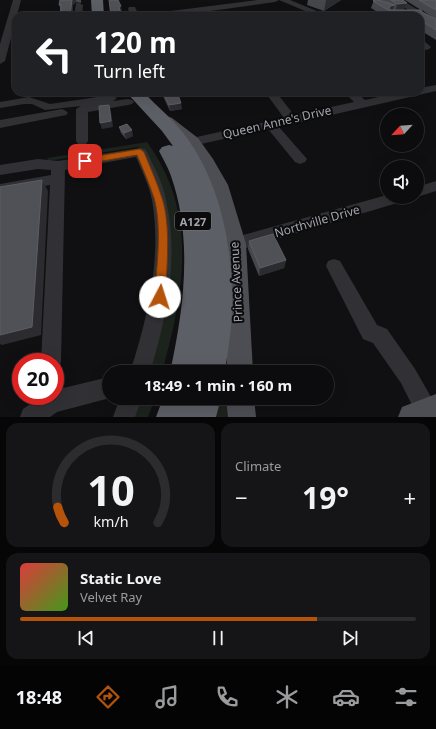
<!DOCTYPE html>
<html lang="en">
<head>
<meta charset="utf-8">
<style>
	body { margin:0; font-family:"Noto Sans",sans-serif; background:#151416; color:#f1f3f6; height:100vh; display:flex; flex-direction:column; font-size:15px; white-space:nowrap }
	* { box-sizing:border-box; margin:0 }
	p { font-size:13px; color:#9a9b9d }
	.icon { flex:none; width:22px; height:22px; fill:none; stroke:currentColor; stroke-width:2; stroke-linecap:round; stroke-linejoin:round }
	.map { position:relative; height:417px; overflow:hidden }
	.panel { display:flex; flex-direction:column; gap:6px; padding:6px; background:#070607; flex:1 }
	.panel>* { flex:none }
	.guide { position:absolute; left:12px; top:12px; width:412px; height:84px; border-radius:12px; box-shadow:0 4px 16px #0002,0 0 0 1px #2c2b2e; background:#202124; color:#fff; overflow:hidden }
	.needle { width:26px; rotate:244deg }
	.controls { position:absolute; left:380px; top:108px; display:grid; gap:8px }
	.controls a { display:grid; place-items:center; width:44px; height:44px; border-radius:50%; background:#0c0b0d; box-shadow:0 4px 16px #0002,0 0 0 1px #2c2b2e; font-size:20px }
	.speed { position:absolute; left:12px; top:353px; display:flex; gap:8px; font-size:20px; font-weight:700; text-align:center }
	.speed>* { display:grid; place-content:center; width:52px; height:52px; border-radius:50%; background:#0c0b0d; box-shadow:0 4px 16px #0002,0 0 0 1px #2c2b2e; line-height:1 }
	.speed .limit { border:6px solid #d22; background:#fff; color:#111 }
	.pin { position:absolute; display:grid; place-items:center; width:34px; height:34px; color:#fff; margin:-17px; border-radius:8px; box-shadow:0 2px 6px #0006 }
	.me { position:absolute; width:44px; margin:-22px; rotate:5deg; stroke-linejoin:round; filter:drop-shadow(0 0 3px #0008) }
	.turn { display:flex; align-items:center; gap:14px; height:84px; padding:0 16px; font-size:18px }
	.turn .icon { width:52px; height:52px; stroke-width:2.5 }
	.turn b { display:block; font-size:28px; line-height:34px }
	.big { font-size:30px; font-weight:700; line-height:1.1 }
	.panel .tile { flex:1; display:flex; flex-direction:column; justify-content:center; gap:6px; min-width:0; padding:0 14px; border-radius:12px; background:#151416 }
	.panel .dial { align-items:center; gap:0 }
	.dial svg { height:104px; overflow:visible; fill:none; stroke:#2c2b2e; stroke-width:7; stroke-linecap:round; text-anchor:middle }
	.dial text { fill:#f1f3f6; stroke:none }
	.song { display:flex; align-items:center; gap:12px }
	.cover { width:48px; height:48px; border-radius:6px; background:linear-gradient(135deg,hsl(0 70% 55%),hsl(100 70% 35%)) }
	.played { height:4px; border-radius:2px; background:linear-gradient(90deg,#b45309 75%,#2c2b2e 75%) }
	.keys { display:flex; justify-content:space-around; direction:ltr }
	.heat { display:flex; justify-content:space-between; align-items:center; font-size:22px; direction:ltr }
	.panel .tiles { flex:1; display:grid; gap:6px; grid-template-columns:1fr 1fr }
	.tile:last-child { grid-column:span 2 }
	.trip { position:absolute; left:102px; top:365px; width:232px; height:40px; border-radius:20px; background:#0c0b0d; box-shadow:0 4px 16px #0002,0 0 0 1px #2c2b2e; font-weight:700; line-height:40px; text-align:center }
	.tabs { display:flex; height:64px; justify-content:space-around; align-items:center; background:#050405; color:#9a9b9d }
	.tabs .icon { width:28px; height:28px }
	.tabs .current { color:#b45309 }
	.tabs b { font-size:18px; color:#f1f3f6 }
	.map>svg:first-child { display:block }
</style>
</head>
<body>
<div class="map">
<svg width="436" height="417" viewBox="0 0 436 417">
	<rect width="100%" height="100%" fill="#100f11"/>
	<path fill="#1c231d" d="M 147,142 C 199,214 184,292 162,372 L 147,372 L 169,248 L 143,149 L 138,147 L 48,161 L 47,158 Z
		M 139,398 L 155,398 L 148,417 L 131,417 Z
		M 215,398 L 227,398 L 229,417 L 211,417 Z"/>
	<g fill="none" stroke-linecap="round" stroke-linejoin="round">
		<path fill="#313135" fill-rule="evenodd" d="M 13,0 L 21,0 L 5,61 L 0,64 L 0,44 Z
			M 257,0 L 279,0 L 275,2 L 174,16 L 151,16 L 155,13 Z
			M 279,0 L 290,0 L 329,16 L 317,16 Z
			M 393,0 L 402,0 L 436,21 L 436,28 Z
			M 76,3 L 79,3 L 83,5 L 82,16 L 74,16 Z
			M 129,7 L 135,7 L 139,16 L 131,16 L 128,9 Z
			M 420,39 L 423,40 L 431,47 L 429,49 L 426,50 L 420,47 Z
			M 436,85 L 436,91 L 279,127 L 307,159 L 305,162 L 300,164 L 295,162 L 268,129 L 192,146 L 188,145 L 186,142 L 188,139 L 192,138 L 284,118 L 265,92 L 276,92 L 294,115 L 354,102 L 344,92 L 356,92 L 365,100 L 402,92 L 420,92 L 420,88 Z
			M 111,95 L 117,98 L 113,101 L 128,99 L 132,100 L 134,102 L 132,104 L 128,105 L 88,112 L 88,141 L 86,144 L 82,145 L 78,144 L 76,141 L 76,109 L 81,106 L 45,110 L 32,104 L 24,104 L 0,108 L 0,102 L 29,97 L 50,104 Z
			M 62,109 L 66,111 L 68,113 L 66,115 L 0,128 L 0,120 Z
			M 140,148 L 145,149 L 147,152 C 154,167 163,183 166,200 C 179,257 167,317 150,372 L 130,372 C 148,317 162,258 152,200 C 149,185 142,171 136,157 L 65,170 L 61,362 L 58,369 L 55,370 L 55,362 L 41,362 L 50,185 L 0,194 L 0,184 L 51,175 L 51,170 L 38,169 L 0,175 L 0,165 L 38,159 L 58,161 Z
			M 436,181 L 436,191 L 417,197 L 416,197 L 417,187 Z
			M 387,195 L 387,197 L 406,197 L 404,201 L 236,251 L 230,249 L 228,244 L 230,239 L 236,237 Z
			M 334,259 L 340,261 L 377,325 L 387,329 L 415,369 L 435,404 L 436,417 L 418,417 L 401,383 L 373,343 L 363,339 L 326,266 L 328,261 Z
			M 109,377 L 109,398 L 110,398 L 57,412 L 50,417 L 20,417 L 23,409 L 42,396 L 55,396 L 55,390 Z
			M 120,398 L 142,398 L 135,417 L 113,417 Z"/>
		<path fill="#4d4e54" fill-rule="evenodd" d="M 167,116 L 172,118 L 198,138 L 213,159 L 228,185 L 246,244 L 253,372 L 227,372 L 226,244 L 210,185 L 200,165 L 186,146 L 159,121 L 162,118 Z
			M 436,394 L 436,417 L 398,417 L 402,407 Z
			M 226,398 L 254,398 L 256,417 L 228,417 Z"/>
		<path fill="#5d5f66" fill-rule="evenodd" d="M 91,0 L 103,0 L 104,16 L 92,16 Z
			M 126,92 L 143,92 C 158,107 175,121 187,138 C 221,185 233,249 232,306 C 232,328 228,350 225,372 L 170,372 C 184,308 193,239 171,176 C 168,167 163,159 159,151 L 162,147 L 169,145 L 173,146 L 162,131 Z
			M 163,398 L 221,398 L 216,417 L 156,417 Z"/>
	</g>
	<path fill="#46474c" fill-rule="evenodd" d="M 60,0 L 81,0 L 81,3 L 76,2 L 73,5 L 61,9 L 59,5 Z
		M 308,0 L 341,0 L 324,11 L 307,5 Z
		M 374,0 L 403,0 L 404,10 L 421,10 L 405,0 L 436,0 L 436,40 L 420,30 L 420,16 L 384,16 L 371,8 ZM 422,10 L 435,19 L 422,12 Z
		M 79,92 L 92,92 L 93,96 L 82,97 Z
		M 156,92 L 177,92 L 182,109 L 170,111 L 161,92 L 157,93 Z
		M 119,127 L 133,136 L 126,139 L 121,133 Z
		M 249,241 L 286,260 L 284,268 L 259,276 L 248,249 Z"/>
	<path fill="#2c2c30" d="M 72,0 L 76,0 L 76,2 L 73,5 L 73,16 L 70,16 Z
		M 326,0 L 341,0 L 324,11 Z
		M 407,3 L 404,10 L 395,12 L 397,4 Z
		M 395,5 L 392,12 L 389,10 L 390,6 Z
		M 121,6 L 122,12 L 120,12 L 119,7 Z
		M 181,103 L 182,109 L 170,111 L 169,105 Z
		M 109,105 L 111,111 L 113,127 L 102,129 L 100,123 Z
		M 132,130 L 133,136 L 126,139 L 124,133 Z
		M 42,180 L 48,191 L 41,335 L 2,345 L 0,344 L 0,335 Z
		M 286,260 L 284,268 L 259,276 L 260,268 Z"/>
	<path fill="#505156" stroke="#5d5e64" d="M 60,0 L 72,0 L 70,16 L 60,16 L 61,5 L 59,5 Z
		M 109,0 L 118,0 L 121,6 L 119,7 L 122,16 L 111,16 Z
		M 374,0 L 378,0 L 395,5 L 390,6 L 389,9 L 391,10 L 421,10 L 422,12 L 436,19 L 436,30 L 420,20 L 420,16 L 413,16 L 410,14 L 404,16 L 398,16 L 373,1 Z
		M 391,0 L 403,0 L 407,3 L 397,4 Z
		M 419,0 L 436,0 L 436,10 Z
		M 163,92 L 177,92 L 181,103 L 169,105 Z
		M 109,105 L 111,121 L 100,123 L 99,106 Z
		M 127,124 L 132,130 L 124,133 L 119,127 Z
		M 42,180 L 32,327 L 0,335 L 0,187 Z
		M 273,234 L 286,260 L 260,268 L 249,241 Z"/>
	<path fill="#b45309" stroke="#753606" d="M 140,149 L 144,152 C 150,167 157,182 162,198 C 171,224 167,269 165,297 L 163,300 L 160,302 L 156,300 L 154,297 C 157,268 162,226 154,198 C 149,183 143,169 137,155 L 85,164 L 81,161 L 85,158 Z"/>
	<g text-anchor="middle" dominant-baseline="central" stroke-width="4" stroke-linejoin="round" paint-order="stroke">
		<rect fill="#0b0b0c" stroke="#75777f" stroke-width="1" x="175" y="212" width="36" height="18" rx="3"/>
		<g font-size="11" font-weight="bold" fill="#a2a5b0">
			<text x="193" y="221">A127</text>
		</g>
		<g font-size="12" fill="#a2a5b0" stroke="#0b0b0c">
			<text transform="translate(277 122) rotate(-13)">Queen Anne's Drive</text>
			<text transform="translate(317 221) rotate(-16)">Northville Drive</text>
			<text transform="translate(236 282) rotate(-93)">Prince Avenue</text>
		</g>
	</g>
</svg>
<div class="controls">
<a><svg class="needle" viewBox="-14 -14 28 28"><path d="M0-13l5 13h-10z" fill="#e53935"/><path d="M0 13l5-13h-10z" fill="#9a9b9d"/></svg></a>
<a><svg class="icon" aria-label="sound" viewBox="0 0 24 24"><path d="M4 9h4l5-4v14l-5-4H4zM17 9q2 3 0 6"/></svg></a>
</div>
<div class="speed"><div class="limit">20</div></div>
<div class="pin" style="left:85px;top:161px;background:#d93025"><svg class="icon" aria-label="arrive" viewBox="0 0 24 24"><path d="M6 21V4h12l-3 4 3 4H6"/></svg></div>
<svg class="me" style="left:160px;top:297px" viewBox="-20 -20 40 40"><circle r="19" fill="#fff"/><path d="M0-13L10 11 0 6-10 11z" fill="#b45309"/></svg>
<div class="trip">18:49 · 1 min · 160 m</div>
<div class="guide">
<div class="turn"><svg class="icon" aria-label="left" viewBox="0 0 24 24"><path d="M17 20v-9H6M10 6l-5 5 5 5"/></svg><div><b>120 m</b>Turn left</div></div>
</div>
</div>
<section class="panel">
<div class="tiles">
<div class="tile dial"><svg viewBox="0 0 100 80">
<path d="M14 69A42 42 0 1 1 86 69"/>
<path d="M14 69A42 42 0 0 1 9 57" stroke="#b45309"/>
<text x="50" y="56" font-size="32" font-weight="700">10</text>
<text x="50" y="72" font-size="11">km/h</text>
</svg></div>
<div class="tile"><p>Climate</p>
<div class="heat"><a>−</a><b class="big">19°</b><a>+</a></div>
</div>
<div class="tile">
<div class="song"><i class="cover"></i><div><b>Static Love</b><p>Velvet Ray</p></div></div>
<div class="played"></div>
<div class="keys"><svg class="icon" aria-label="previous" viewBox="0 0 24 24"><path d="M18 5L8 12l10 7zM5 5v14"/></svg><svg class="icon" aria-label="pause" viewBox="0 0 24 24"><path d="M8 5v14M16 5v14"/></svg><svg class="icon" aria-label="next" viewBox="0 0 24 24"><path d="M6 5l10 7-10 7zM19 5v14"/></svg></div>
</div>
</div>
</section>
<nav class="tabs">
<b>18:48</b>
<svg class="icon current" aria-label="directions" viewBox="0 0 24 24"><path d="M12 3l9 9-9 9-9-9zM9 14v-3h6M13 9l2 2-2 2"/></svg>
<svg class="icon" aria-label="music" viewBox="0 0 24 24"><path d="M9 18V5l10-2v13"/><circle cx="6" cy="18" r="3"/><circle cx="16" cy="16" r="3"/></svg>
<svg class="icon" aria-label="phone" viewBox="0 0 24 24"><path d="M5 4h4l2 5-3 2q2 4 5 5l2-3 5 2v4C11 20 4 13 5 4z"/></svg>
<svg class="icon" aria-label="climate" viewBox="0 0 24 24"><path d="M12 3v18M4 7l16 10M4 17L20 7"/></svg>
<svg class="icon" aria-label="car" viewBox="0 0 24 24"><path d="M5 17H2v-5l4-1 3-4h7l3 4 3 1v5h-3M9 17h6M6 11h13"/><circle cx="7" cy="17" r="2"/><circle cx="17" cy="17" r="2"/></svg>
<svg class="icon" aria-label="filters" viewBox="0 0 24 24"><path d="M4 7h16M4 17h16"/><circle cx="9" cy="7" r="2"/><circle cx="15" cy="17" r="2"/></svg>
</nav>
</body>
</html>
